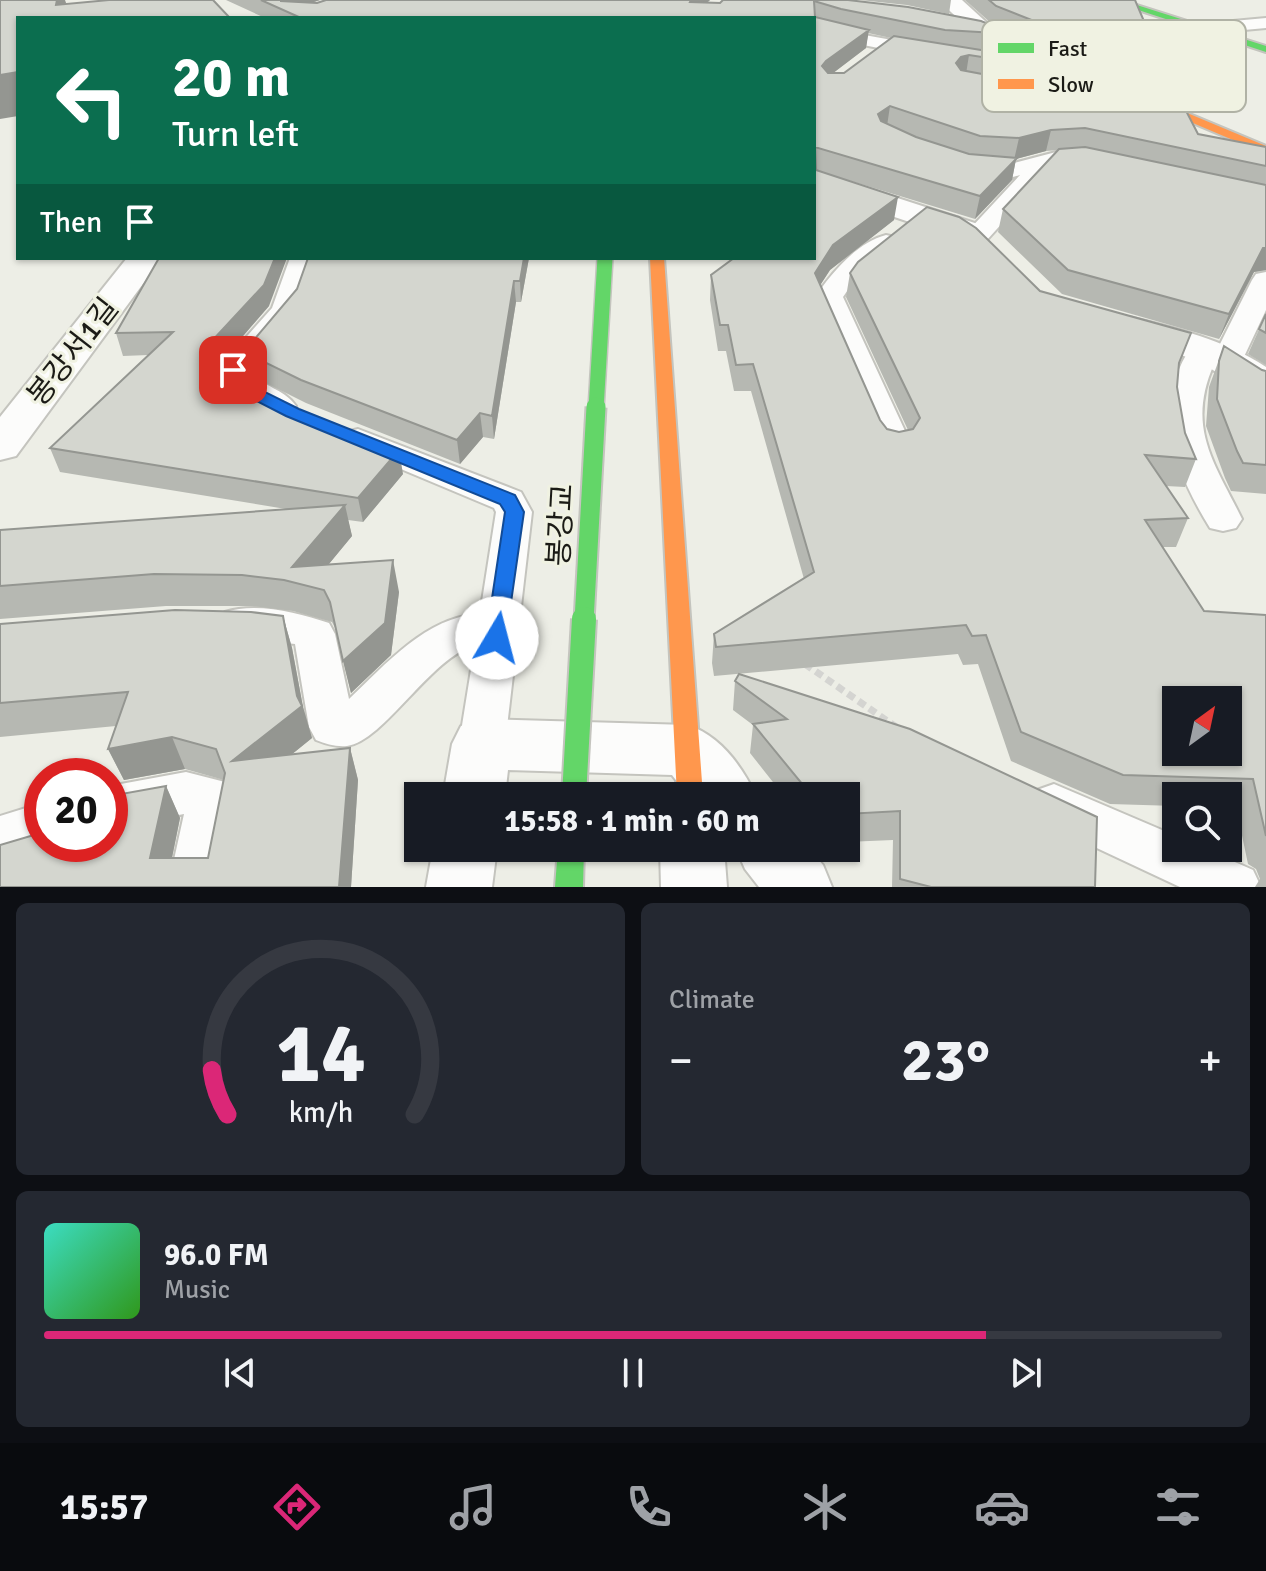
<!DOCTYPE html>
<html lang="en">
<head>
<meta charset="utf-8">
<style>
	body { margin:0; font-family:Signika,"Noto Sans KR",sans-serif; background:#242831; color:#f1f3f6; height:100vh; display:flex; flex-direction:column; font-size:30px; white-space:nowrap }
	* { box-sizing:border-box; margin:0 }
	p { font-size:26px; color:#9ea1a6 }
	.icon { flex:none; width:44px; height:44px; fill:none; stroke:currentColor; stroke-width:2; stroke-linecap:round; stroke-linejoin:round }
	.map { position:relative; height:887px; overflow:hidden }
	.details { display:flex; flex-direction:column; gap:16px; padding:16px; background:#0d0f14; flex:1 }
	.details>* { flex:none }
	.banner { position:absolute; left:16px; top:16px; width:800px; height:244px; border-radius:0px; box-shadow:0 2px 6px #0004; background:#0b6e4f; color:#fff; overflow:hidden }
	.needle { width:52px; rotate:33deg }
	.fabs { position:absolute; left:1162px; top:686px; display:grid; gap:16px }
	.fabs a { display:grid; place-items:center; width:80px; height:80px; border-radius:0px; background:#171b24; box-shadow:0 2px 6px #0004; font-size:40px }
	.speed { position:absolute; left:24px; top:758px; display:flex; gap:16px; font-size:40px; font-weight:700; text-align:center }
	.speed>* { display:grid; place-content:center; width:104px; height:104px; border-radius:50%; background:#171b24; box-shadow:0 2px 6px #0004; line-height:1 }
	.speed .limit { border:12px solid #d22; background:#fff; color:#111 }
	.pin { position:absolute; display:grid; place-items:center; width:68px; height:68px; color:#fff; margin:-34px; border-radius:16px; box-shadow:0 4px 12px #0006 }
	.me { position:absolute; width:88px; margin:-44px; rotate:8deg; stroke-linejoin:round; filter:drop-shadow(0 0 6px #0008) }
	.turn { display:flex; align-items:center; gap:28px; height:168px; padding:0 24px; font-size:36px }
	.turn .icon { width:104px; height:104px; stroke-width:2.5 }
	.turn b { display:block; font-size:56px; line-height:68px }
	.then { display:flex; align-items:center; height:76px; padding:0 24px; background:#0003; gap:16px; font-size:30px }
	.big { font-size:60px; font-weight:700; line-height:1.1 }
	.details .widget { flex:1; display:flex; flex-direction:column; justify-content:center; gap:12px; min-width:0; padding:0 28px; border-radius:12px; background:#242831 }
	.details .dial { align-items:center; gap:0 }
	.dial svg { height:208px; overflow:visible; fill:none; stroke:#363941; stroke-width:7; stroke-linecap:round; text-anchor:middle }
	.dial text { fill:#f1f3f6; stroke:none }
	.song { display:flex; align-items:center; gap:24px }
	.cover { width:96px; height:96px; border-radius:12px; background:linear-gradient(135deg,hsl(170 70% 55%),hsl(110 70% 35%)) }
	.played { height:8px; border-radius:4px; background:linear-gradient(90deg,#db2777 80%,#363941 80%) }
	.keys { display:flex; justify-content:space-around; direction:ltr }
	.heat { display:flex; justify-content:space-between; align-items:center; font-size:44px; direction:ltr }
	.details .tiles { flex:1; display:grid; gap:16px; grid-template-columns:1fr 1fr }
	.widget:last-child { grid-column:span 2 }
	.trip { position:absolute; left:404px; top:782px; width:456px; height:80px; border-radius:0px; background:#171b24; box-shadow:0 2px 6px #0004; font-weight:700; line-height:80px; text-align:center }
	.dock { display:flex; height:128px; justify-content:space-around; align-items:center; background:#090b0e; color:#9ea1a6 }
	.dock .icon { width:56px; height:56px }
	.dock .current { color:#db2777 }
	.dock b { font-size:36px; color:#f1f3f6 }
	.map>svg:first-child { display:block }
</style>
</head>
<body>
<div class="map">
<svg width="1266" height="887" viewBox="0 0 1266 887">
	<rect width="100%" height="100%" fill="#edeee6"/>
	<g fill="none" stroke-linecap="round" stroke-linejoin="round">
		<defs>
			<path id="lane" d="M 1266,18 L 1266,28 L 1233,31 L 1224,26 L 1233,21 Z
				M 814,21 L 837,30 L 936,48 L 939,52 L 930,58 L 827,38 L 814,32 Z
				M 1056,152 L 1101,158 L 1104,163 L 1101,168 L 1053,167 L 986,241 L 968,241 L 964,236 L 968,231 L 1020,175 L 1006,179 L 960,170 L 957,165 L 960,160 L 968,158 L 1006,165 Z
				M 886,235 L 895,237 L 899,243 L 852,284 L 843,297 L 912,446 L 907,453 L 895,457 L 883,453 L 878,446 L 815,297 C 831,274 857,242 886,235 Z
				M 290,258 L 316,258 L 299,310 L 249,370 C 262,387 285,389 296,406 L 291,413 C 260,421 234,394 217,370 L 272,308 Z
				M 1266,272 L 1266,310 L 1242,361 L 1238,368 L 1227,370 L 1214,364 C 1186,428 1214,462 1242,519 L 1236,528 L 1223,531 L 1210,528 C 1173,468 1150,406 1193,344 L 1204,341 L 1215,344 L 1218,348 L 1252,280 L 1256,274 Z
				M 358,429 L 521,492 L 532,512 L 505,744 L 498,758 L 482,763 L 466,758 L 459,744 L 475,645 C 430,658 384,741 347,746 C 336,747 326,744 316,740 L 309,727 L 295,644 L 240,638 L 225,634 L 219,623 L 225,612 C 258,602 297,613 329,623 L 335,634 L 349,699 C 385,665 427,616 480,614 L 496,512 L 494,508 L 346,446 L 341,439 L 346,432 Z
				M 186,772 L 225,782 L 234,804 L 220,887 L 168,887 L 184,814 L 110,828 L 110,786 Z
				M 1054,784 L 1176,836 L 1176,848 L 1203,848 L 1253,870 L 1261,887 L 1180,887 L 1037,820 L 1030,805 L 1037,790 Z
				M 42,803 L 42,844 L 50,844 L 0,860 L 0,816 Z"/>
			<path id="street" d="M 938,0 L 962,0 L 997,32 L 994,37 L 978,37 Z
				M 814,171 L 984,226 L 989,233 L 984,240 L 972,243 L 814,190 Z
				M 127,258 L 162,258 L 16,456 L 0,460 L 0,417 Z
				M 1129,317 C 1176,328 1225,340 1266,367 L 1266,397 C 1240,391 1219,371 1194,360 C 1169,349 1141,344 1116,336 L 1110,328 L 1116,320 Z
				M 482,719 L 688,725 C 720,736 742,766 756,796 L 688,796 L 672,775 L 508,770 L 505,796 L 443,796 L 452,744 L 461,726 Z
				M 433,848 L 497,848 L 492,887 L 426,887 Z
				M 660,848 L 724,848 L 727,887 L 661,887 Z
				M 736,848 L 808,848 L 823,865 L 832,887 L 759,887 L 745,869 Z"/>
			<path id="fast" d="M 1108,0 L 1121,0 L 1266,46 L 1266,52 Z
				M 558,848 L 584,848 L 583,887 L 555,887 Z"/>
			<path id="slow" d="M 953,20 L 989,30 L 1266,146 L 1266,154 L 983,34 L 950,25 Z
				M 650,258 L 664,258 L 703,796 L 677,796 Z"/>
		</defs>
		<use href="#lane" stroke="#c4c4be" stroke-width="4"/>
		<use href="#street" stroke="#c4c4be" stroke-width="4"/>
		<use href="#fast" stroke="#c4c4be" stroke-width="4"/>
		<use href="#slow" stroke="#c4c4be" stroke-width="4"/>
		<path stroke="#d4d4d1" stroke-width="7" stroke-dasharray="8 5" stroke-linecap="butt" d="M 805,664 L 896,727"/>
		<use href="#lane" fill="#fcfcfb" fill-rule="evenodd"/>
		<use href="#street" fill="#fcfcfb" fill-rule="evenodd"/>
		<use href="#fast" fill="#63d668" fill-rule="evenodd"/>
		<use href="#slow" fill="#ff974d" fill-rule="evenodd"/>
		<defs>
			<path id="fast-bridge-far2" d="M 596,409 L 605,258"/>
			<path id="fast-bridge-far1" d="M 584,621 L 596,407"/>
			<path id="fast-bridge" d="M 574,796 L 584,619"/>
		</defs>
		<use href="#fast-bridge-far2" stroke="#c4c4be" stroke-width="18" stroke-linecap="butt"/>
		<use href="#fast-bridge-far1" stroke="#c4c4be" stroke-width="23" stroke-linecap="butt"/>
		<use href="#fast-bridge" stroke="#c4c4be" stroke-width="28" stroke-linecap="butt"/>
		<use href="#fast-bridge-far2" stroke="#63d668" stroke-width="15"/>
		<use href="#fast-bridge-far1" stroke="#63d668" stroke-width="19"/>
		<use href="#fast-bridge" stroke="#63d668" stroke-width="24"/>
	</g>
	<path fill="#b6b8b2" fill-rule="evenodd" d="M 226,0 L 320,0 L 311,3 L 710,0 L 707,3 L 848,0 L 1013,34 L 1009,51 L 1121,78 L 1116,95 L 1198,134 L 1266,147 L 1266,270 L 1254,272 L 1219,339 L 1062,294 L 998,232 L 1003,209 L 1058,150 L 1046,151 L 1016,159 L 1012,180 L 975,219 L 815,170 L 894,220 L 830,270 L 820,285 L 880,420 L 887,429 L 899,432 L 908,430 L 846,297 L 850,273 L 1040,291 L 1179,364 L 1177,387 L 1185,433 L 1196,459 L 1185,487 L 1166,486 L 1188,518 L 1176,547 L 1162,547 L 1204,611 L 1266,615 L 1266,887 L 1255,887 L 1260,879 L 1256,869 L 1248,864 L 1236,807 L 1228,807 L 1228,796 L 1176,796 L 1176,806 L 1110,804 L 1011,761 L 978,664 L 963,665 L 958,654 L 714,676 L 712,663 L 714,634 L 804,579 L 751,391 L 734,391 L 726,351 L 718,351 L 710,300 L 711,275 L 814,258 L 814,18 L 265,18 ZM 868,33 L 891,38 L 844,73 L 833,73 L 866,48 Z
		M 860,0 L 951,0 L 949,14 L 907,5 Z
		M 965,0 L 1135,0 L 1166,73 L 1160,93 L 992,24 Z
		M 308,258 L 529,258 L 521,302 L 516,302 L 494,439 L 483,437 L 460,464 L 306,403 L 260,380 L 253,370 L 247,348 L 297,289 Z
		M 269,306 L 220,363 L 228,376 L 403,474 L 363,522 L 348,520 L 352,536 L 328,565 L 399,592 L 391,655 L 351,693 L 336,630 L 332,622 L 293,611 L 252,606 L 166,606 L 0,619 L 0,530 L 286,509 L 60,472 L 50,448 L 148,355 L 123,356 L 116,333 Z
		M 1266,314 L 1266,365 L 1248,354 Z
		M 1224,346 L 1262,370 L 1266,371 L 1266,494 L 1231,491 L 1225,478 L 1206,426 L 1209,387 Z
		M 283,616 L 292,648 L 303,707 L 312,738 L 291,755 L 350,748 L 358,780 L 351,887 L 0,887 L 42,844 L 166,786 L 180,818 L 172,858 L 208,858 L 224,780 L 185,769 L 124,780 L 108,749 L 116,726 L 0,737 L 0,624 Z
		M 735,681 L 1095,887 L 892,887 L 893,840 L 846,842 L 846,796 L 784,796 L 750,753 L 753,725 L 733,710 Z"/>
	<path fill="#949691" d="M 57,0 L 65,0 L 71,17 L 56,5 Z
		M 281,0 L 320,0 L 289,10 Z
		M 691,0 L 710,0 L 690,16 Z
		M 869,30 L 866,48 L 824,80 L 822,66 L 826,61 Z
		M 969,55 L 966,74 L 957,76 L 956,63 L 961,57 Z
		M 18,72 L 18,116 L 0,119 L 0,75 Z
		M 890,106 L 887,126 L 875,135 L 878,114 Z
		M 1051,130 L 1046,151 L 1016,159 L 1012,180 L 975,219 L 980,196 L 1014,160 L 1019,138 Z
		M 898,197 L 894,220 L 830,270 L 812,298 L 815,273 L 833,245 Z
		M 1263,248 L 1266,248 L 1266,270 L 1254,272 L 1219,339 L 1229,314 Z
		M 275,258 L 287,258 L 269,306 L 215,368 L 208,345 Z
		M 524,258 L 529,258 L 521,302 L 520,281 Z
		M 514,281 L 516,302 L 494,439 L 492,416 Z
		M 480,413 L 483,437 L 460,464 L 457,440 Z
		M 399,450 L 403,474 L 363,522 L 358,498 Z
		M 345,505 L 352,536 L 310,587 L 292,567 Z
		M 393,560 L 399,592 L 391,655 L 351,693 L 343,661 Z
		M 283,616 L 292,648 L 303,707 L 312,738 L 244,793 L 232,761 L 297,696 Z
		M 172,737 L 185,769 L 124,780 L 108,749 Z
		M 350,748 L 358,780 L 351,887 L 339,887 Z
		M 166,786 L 180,818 L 166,887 L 150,858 Z"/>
	<path fill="#d4d6cf" stroke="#949691" stroke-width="2" fill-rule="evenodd" d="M 0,0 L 57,0 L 56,5 L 109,0 L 213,0 L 230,18 L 18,18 L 18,72 L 0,75 Z
		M 261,0 L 281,0 L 281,1 L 317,3 L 326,0 L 691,0 L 690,2 L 720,3 L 723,0 L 848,0 L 908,7 L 981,21 L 1013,34 L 945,30 L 841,9 L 814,1 L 815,17 L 869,30 L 826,61 L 822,66 L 828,73 L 844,73 L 894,36 L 981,50 L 1031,52 L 1049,49 L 1121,78 L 969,55 L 961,57 L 956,63 L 961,70 L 1041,85 L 1115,95 L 1166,97 L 1182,103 L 1198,134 L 1266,147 L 1266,166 L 1085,128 L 1051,130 L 1019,138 L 980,136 L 890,106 L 878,114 L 881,121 L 916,137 L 969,154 L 1017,158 L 980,196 L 815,147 L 816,170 L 898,197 L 833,245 L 815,273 L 880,420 L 887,429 L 899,432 L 913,429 L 920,418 L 850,273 L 858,262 L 927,207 L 959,217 L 976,228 L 1040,291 L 1191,333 L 1179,363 L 1177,387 L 1185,433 L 1196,459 L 1145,455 L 1188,518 L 1145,520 L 1204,611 L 1266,615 L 1266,836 L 1253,779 L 1123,775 L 1021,732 L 986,635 L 972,636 L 966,625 L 716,647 L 714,634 L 814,572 L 753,364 L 736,365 L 728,325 L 720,325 L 711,275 L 734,258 L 814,258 L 814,18 L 301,18 ZM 1176,700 L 1228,700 L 1228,752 L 1176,752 Z
		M 989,0 L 1135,0 L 1166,73 L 996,6 Z
		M 1085,147 L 1266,185 L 1266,248 L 1263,248 L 1229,314 L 1068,270 L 1003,209 L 1059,149 Z
		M 159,258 L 275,258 L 264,285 L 208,345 L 228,376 L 274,400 L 399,450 L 358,498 L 50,448 L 173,332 L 116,333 Z
		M 308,258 L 524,258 L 520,281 L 514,281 L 492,416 L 480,413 L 457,440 L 301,380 L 254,357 L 247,348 L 297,289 Z
		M 1266,314 L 1266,333 L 1259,329 Z
		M 1224,346 L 1262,370 L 1266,371 L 1266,465 L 1243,463 L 1237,451 L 1217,399 L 1219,361 Z
		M 345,505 L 292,567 L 393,560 L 385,623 L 343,661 L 330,602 L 324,590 L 284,580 L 242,575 L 154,574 L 0,586 L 0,530 Z
		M 175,610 L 251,612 L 283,616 L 297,696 L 302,706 L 232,761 L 350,748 L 339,887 L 0,887 L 0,845 L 34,835 L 33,808 L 42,806 L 42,844 L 110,844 L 110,796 L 166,786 L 150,858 L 208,858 L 225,773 L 216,749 L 172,737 L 108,749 L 128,692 L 0,703 L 0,624 Z
		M 739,674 L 910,729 L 1097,817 L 1095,887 L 931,887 L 900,879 L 900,811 L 846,814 L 846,796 L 812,796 L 753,724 L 787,719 L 735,681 Z"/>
	<path fill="#1a73e8" stroke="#114b97" stroke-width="2" d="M 233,365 L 238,367 L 253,386 L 299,409 L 515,495 L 524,512 L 505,644 L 497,647 L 489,644 L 486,638 L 505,512 L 500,504 L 286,416 L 241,393 L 224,370 Z"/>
	<g text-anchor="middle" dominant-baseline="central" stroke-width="6" stroke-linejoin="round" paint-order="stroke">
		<g font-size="30" fill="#1b1b16" stroke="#f0f2e2">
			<text transform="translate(73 352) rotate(-52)">봉강서1길</text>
			<text transform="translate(561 525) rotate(-87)">봉강교</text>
		</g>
	</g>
	<rect x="982" y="20" width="264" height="92" rx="12" fill="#f0f2e2" stroke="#b0b2a5" stroke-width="2"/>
	<rect x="998" y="43" width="36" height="10" fill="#63d668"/>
	<rect x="998" y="79" width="36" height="10" fill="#ff974d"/>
	<g font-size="22" fill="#1b1b16">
		<text x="1048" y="56">Fast</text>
		<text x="1048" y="92">Slow</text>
	</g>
</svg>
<div class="fabs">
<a><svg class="needle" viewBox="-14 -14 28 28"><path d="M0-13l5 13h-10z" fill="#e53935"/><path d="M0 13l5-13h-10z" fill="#9ea1a6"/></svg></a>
<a><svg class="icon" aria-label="search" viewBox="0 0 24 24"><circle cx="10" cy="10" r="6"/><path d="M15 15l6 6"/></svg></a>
</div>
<div class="speed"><div class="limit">20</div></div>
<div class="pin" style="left:233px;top:370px;background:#d93025"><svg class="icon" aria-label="arrive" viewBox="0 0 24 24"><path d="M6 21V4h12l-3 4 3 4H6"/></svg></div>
<svg class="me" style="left:497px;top:638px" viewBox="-20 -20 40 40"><circle r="19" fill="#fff"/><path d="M0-13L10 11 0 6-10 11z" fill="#1a73e8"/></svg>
<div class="trip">15:58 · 1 min · 60 m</div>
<div class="banner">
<div class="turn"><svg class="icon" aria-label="left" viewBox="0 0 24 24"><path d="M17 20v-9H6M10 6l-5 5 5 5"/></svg><div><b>20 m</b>Turn left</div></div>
<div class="then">Then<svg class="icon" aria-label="arrive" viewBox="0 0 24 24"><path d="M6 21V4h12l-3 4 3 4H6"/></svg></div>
</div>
</div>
<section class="details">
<div class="tiles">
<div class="widget dial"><svg viewBox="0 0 100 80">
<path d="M14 69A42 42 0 1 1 86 69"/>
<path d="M14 69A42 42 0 0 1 8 52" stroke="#db2777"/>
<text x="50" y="56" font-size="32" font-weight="700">14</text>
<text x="50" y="72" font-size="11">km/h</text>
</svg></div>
<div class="widget"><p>Climate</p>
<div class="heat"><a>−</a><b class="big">23°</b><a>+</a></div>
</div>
<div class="widget">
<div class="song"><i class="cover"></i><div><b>96.0 FM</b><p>Music</p></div></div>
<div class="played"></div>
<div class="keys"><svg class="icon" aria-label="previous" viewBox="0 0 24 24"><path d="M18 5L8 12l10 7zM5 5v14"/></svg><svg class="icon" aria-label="pause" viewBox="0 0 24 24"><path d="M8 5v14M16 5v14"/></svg><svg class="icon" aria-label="next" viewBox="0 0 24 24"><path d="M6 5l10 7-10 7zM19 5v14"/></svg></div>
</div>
</div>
</section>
<nav class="dock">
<b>15:57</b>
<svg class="icon current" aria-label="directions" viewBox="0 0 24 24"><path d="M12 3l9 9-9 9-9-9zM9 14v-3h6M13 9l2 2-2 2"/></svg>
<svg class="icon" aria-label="music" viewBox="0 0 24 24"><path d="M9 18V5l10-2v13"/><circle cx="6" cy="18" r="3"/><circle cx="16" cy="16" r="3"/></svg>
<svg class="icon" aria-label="phone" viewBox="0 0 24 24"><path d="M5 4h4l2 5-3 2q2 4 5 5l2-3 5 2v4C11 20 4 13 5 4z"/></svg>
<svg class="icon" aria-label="climate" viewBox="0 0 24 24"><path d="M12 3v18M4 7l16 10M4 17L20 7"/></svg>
<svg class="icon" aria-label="car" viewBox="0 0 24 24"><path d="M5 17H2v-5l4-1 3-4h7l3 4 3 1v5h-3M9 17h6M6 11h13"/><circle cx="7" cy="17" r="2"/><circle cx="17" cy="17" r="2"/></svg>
<svg class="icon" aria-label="filters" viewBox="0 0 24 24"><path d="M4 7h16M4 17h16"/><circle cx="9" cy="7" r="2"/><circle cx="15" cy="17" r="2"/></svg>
</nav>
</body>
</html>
